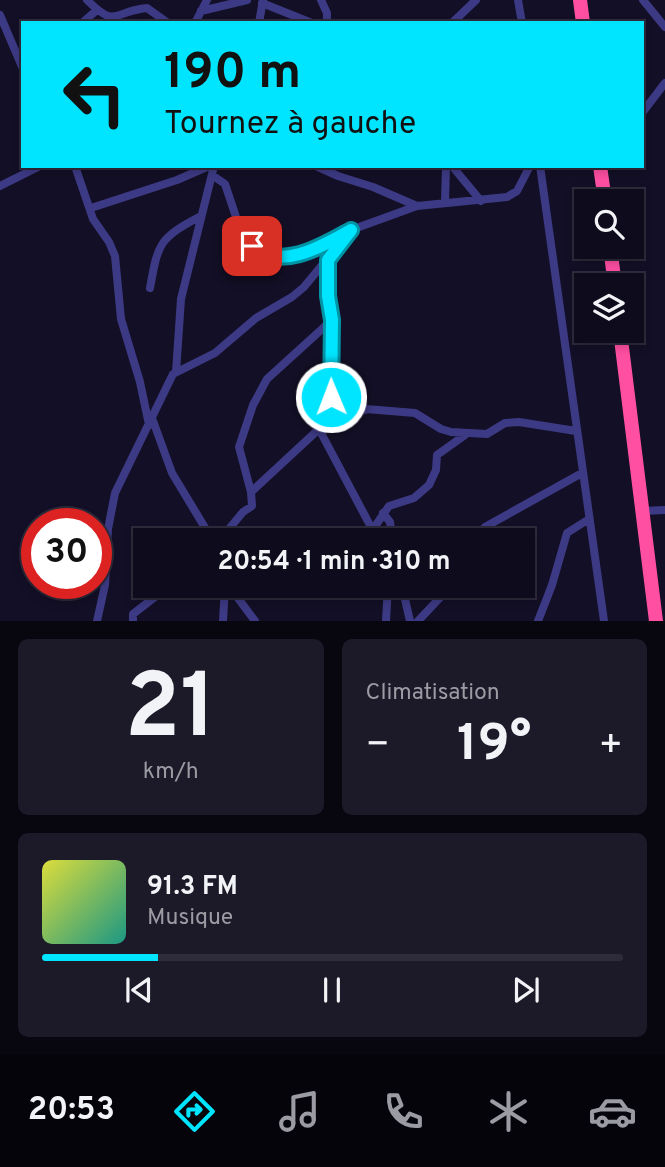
<!DOCTYPE html>
<html lang="fr">
<head>
<meta charset="utf-8">
<style>
	body { margin:0; font-family:Overpass,sans-serif; background:#1c1929; color:#f1f3f6; height:100vh; display:flex; flex-direction:column; font-size:26px; white-space:nowrap }
	* { box-sizing:border-box; margin:0 }
	p { font-size:23px; color:#9b9ba3 }
	.icon { flex:none; width:38px; height:38px; fill:none; stroke:currentColor; stroke-width:2; stroke-linecap:round; stroke-linejoin:round }
	.map { position:relative; height:621px; overflow:hidden }
	.drawer { display:flex; flex-direction:column; gap:18px; padding:18px; background:#08060f; flex:1 }
	.drawer>* { flex:none }
	.guide { position:absolute; left:21px; top:21px; width:623px; height:147px; border-radius:0px; box-shadow:0 4px 10px #0003,0 0 0 2px #2e2b3b; background:#00e5ff; color:#111; overflow:hidden }
	.fabs { position:absolute; left:574px; top:189px; display:grid; gap:14px }
	.fabs a { display:grid; place-items:center; width:70px; height:70px; border-radius:0px; background:#0e0b1c; box-shadow:0 4px 10px #0003,0 0 0 2px #2e2b3b; font-size:35px }
	.speed { position:absolute; left:21px; top:508px; display:flex; gap:14px; font-size:35px; font-weight:700; text-align:center }
	.speed>* { display:grid; place-content:center; width:91px; height:91px; border-radius:50%; background:#0e0b1c; box-shadow:0 4px 10px #0003,0 0 0 2px #2e2b3b; line-height:1 }
	.speed .limit { border:10px solid #d22; background:#fff; color:#111 }
	.pin { position:absolute; display:grid; place-items:center; width:60px; height:60px; color:#fff; margin:-30px; border-radius:14px; box-shadow:0 4px 10px #0006 }
	.me { position:absolute; width:77px; margin:-38px; rotate:359deg; stroke-linejoin:round; filter:drop-shadow(0 0 5px #0008) }
	.turn { display:flex; align-items:center; gap:24px; height:147px; padding:0 28px; font-size:32px }
	.turn .icon { width:91px; height:91px; stroke-width:2.5 }
	.turn b { display:block; font-size:49px; line-height:60px }
	.big { font-size:52px; font-weight:700; line-height:1.1 }
	.drawer .widget { flex:1; display:flex; flex-direction:column; justify-content:center; gap:10px; min-width:0; padding:0 24px; border-radius:10px; background:#1c1929 }
	.drawer .dial { align-items:center; gap:0 }
	.dial b { font-size:91px; line-height:1 }
	.song { display:flex; align-items:center; gap:21px }
	.cover { width:84px; height:84px; border-radius:10px; background:linear-gradient(135deg,hsl(60 70% 55%),hsl(170 70% 35%)) }
	.played { height:7px; border-radius:4px; background:linear-gradient(90deg,#00e5ff 20%,#2e2b3b 20%) }
	.keys { display:flex; justify-content:space-around; direction:ltr }
	.heat { display:flex; justify-content:space-between; align-items:center; font-size:38px; direction:ltr }
	.drawer .tiles { flex:1; display:grid; gap:18px; grid-template-columns:1fr 1fr }
	.widget:last-child { grid-column:span 2 }
	.trip { position:absolute; left:133px; top:528px; width:402px; height:70px; border-radius:0px; background:#0e0b1c; box-shadow:0 4px 10px #0003,0 0 0 2px #2e2b3b; font-weight:700; line-height:70px; text-align:center }
	.dock { display:flex; height:112px; justify-content:space-around; align-items:center; background:#06040b; color:#9b9ba3 }
	.dock .icon { width:49px; height:49px }
	.dock .selected { color:#00e5ff }
	.dock b { font-size:32px; color:#f1f3f6 }
	.map>svg:first-child { display:block }
</style>
</head>
<body>
<div class="map">
<svg width="665" height="621" viewBox="0 0 665 621">
	<rect width="100%" height="100%" fill="#130f26"/>
	<g fill="none" stroke-linecap="round" stroke-linejoin="round">
		<path stroke="#3d3a85" stroke-width="8" d="M 87,0 C 117,30 113,11 147,8 L 168,23
			M 321,0 L 327,13 L 327,23
			M 518,0 L 522,23
			M 643,0 L 665,27
			M 262,3 L 312,23
			M 201,11 L 247,0
			M 0,15 L 23,69
			M 82,23 L 97,10
			M 195,23 L 207,0
			M 259,23 L 263,0
			M 452,23 L 476,0
			M 642,113 L 665,83
			M 75,166 L 93,219 L 109,242 L 115,256 L 121,319 L 140,382 L 149,425
			M 316,166 L 338,176 L 373,187 L 417,206
			M 452,166 L 481,201
			M 540,166 L 604,621
			M 212,175 L 225,184 L 237,220 L 252,246 L 264,255 L 273,256 L 290,257 L 313,249 L 351,230 L 417,206 L 507,197 L 517,191 L 530,166
			M 0,186 L 40,166
			M 445,202 L 446,166
			M 91,208 L 177,180 L 209,166
			M 150,288 C 158,243 159,238 201,216
			M 176,372 L 181,299 L 214,166
			M 331,397 L 366,409 L 415,413 L 441,429 L 451,432 L 487,434 L 505,423 L 519,422 L 576,431
			M 152,418 L 172,473 L 213,541
			M 327,420 L 365,410
			M 319,429 L 372,529
			M 251,492 L 319,429 L 329,416 L 332,320 L 328,296 L 328,260
			M 642,511 L 665,510
			M 383,513 L 390,522 L 393,541
			M 219,541 L 243,512 L 252,506 L 251,492 L 239,447 L 253,405 L 267,379 L 332,320
			M 365,541 L 389,506 L 414,498 L 429,485 L 436,470 L 437,455 L 465,435
			M 471,541 L 485,527 L 582,473
			M 229,586 L 255,621
			M 402,586 L 410,621
			M 97,621 L 105,585 L 108,529 L 115,493 L 173,374 L 215,353 L 256,318 L 292,297 L 304,287 L 351,230
			M 133,621 L 133,614 L 169,586
			M 223,621 L 225,586
			M 386,621 L 388,586
			M 418,621 L 451,586
			M 538,621 L 552,585 L 567,533 L 589,519"/>
		<path stroke="#ff4fa3" stroke-width="14" d="M 580,0 L 583,23
			M 600,166 L 605,201
			M 610,247 L 615,285
			M 620,331 L 656,621"/>
	</g>
	<g fill="none" stroke-linecap="round" stroke-linejoin="round">
		<defs>
			<path id="route" d="M 252,246 C 281,272 324,245 351,230 L 328,260 L 328,296 L 332,320 L 331,397"/>
		</defs>
		<use href="#route" stroke="#0095a6" stroke-width="18"/>
		<use href="#route" stroke="#00e5ff" stroke-width="12"/>
	</g>
</svg>
<div class="fabs">
<a><svg class="icon" aria-label="search" viewBox="0 0 24 24"><circle cx="10" cy="10" r="6"/><path d="M15 15l6 6"/></svg></a>
<a><svg class="icon" aria-label="layers" viewBox="0 0 24 24"><path d="M12 4l9 5-9 5-9-5zM3 14l9 5 9-5"/></svg></a>
</div>
<div class="speed"><div class="limit">30</div></div>
<div class="pin" style="left:252px;top:246px;background:#d93025"><svg class="icon" aria-label="arrive" viewBox="0 0 24 24"><path d="M6 21V4h12l-3 4 3 4H6"/></svg></div>
<svg class="me" style="left:331px;top:397px" viewBox="-20 -20 40 40"><circle r="17" fill="#00e5ff" stroke="#fff" stroke-width="3"/><path d="M0-11L8 9 0 5-8 9z" fill="#fff"/></svg>
<div class="trip">20:54 · 1 min · 310 m</div>
<div class="guide">
<div class="turn"><svg class="icon" aria-label="left" viewBox="0 0 24 24"><path d="M17 20v-9H6M10 6l-5 5 5 5"/></svg><div><b>190 m</b>Tournez à gauche</div></div>
</div>
</div>
<section class="drawer">
<div class="tiles">
<div class="widget dial"><b>21</b><p>km/h</p></div>
<div class="widget"><p>Climatisation</p>
<div class="heat"><a>−</a><b class="big">19°</b><a>+</a></div>
</div>
<div class="widget">
<div class="song"><i class="cover"></i><div><b>91.3 FM</b><p>Musique</p></div></div>
<div class="played"></div>
<div class="keys"><svg class="icon" aria-label="previous" viewBox="0 0 24 24"><path d="M18 5L8 12l10 7zM5 5v14"/></svg><svg class="icon" aria-label="pause" viewBox="0 0 24 24"><path d="M8 5v14M16 5v14"/></svg><svg class="icon" aria-label="next" viewBox="0 0 24 24"><path d="M6 5l10 7-10 7zM19 5v14"/></svg></div>
</div>
</div>
</section>
<nav class="dock">
<b>20:53</b>
<svg class="icon selected" aria-label="directions" viewBox="0 0 24 24"><path d="M12 3l9 9-9 9-9-9zM9 14v-3h6M13 9l2 2-2 2"/></svg>
<svg class="icon" aria-label="music" viewBox="0 0 24 24"><path d="M9 18V5l10-2v13"/><circle cx="6" cy="18" r="3"/><circle cx="16" cy="16" r="3"/></svg>
<svg class="icon" aria-label="phone" viewBox="0 0 24 24"><path d="M5 4h4l2 5-3 2q2 4 5 5l2-3 5 2v4C11 20 4 13 5 4z"/></svg>
<svg class="icon" aria-label="climate" viewBox="0 0 24 24"><path d="M12 3v18M4 7l16 10M4 17L20 7"/></svg>
<svg class="icon" aria-label="car" viewBox="0 0 24 24"><path d="M5 17H2v-5l4-1 3-4h7l3 4 3 1v5h-3M9 17h6M6 11h13"/><circle cx="7" cy="17" r="2"/><circle cx="17" cy="17" r="2"/></svg>
</nav>
</body>
</html>
